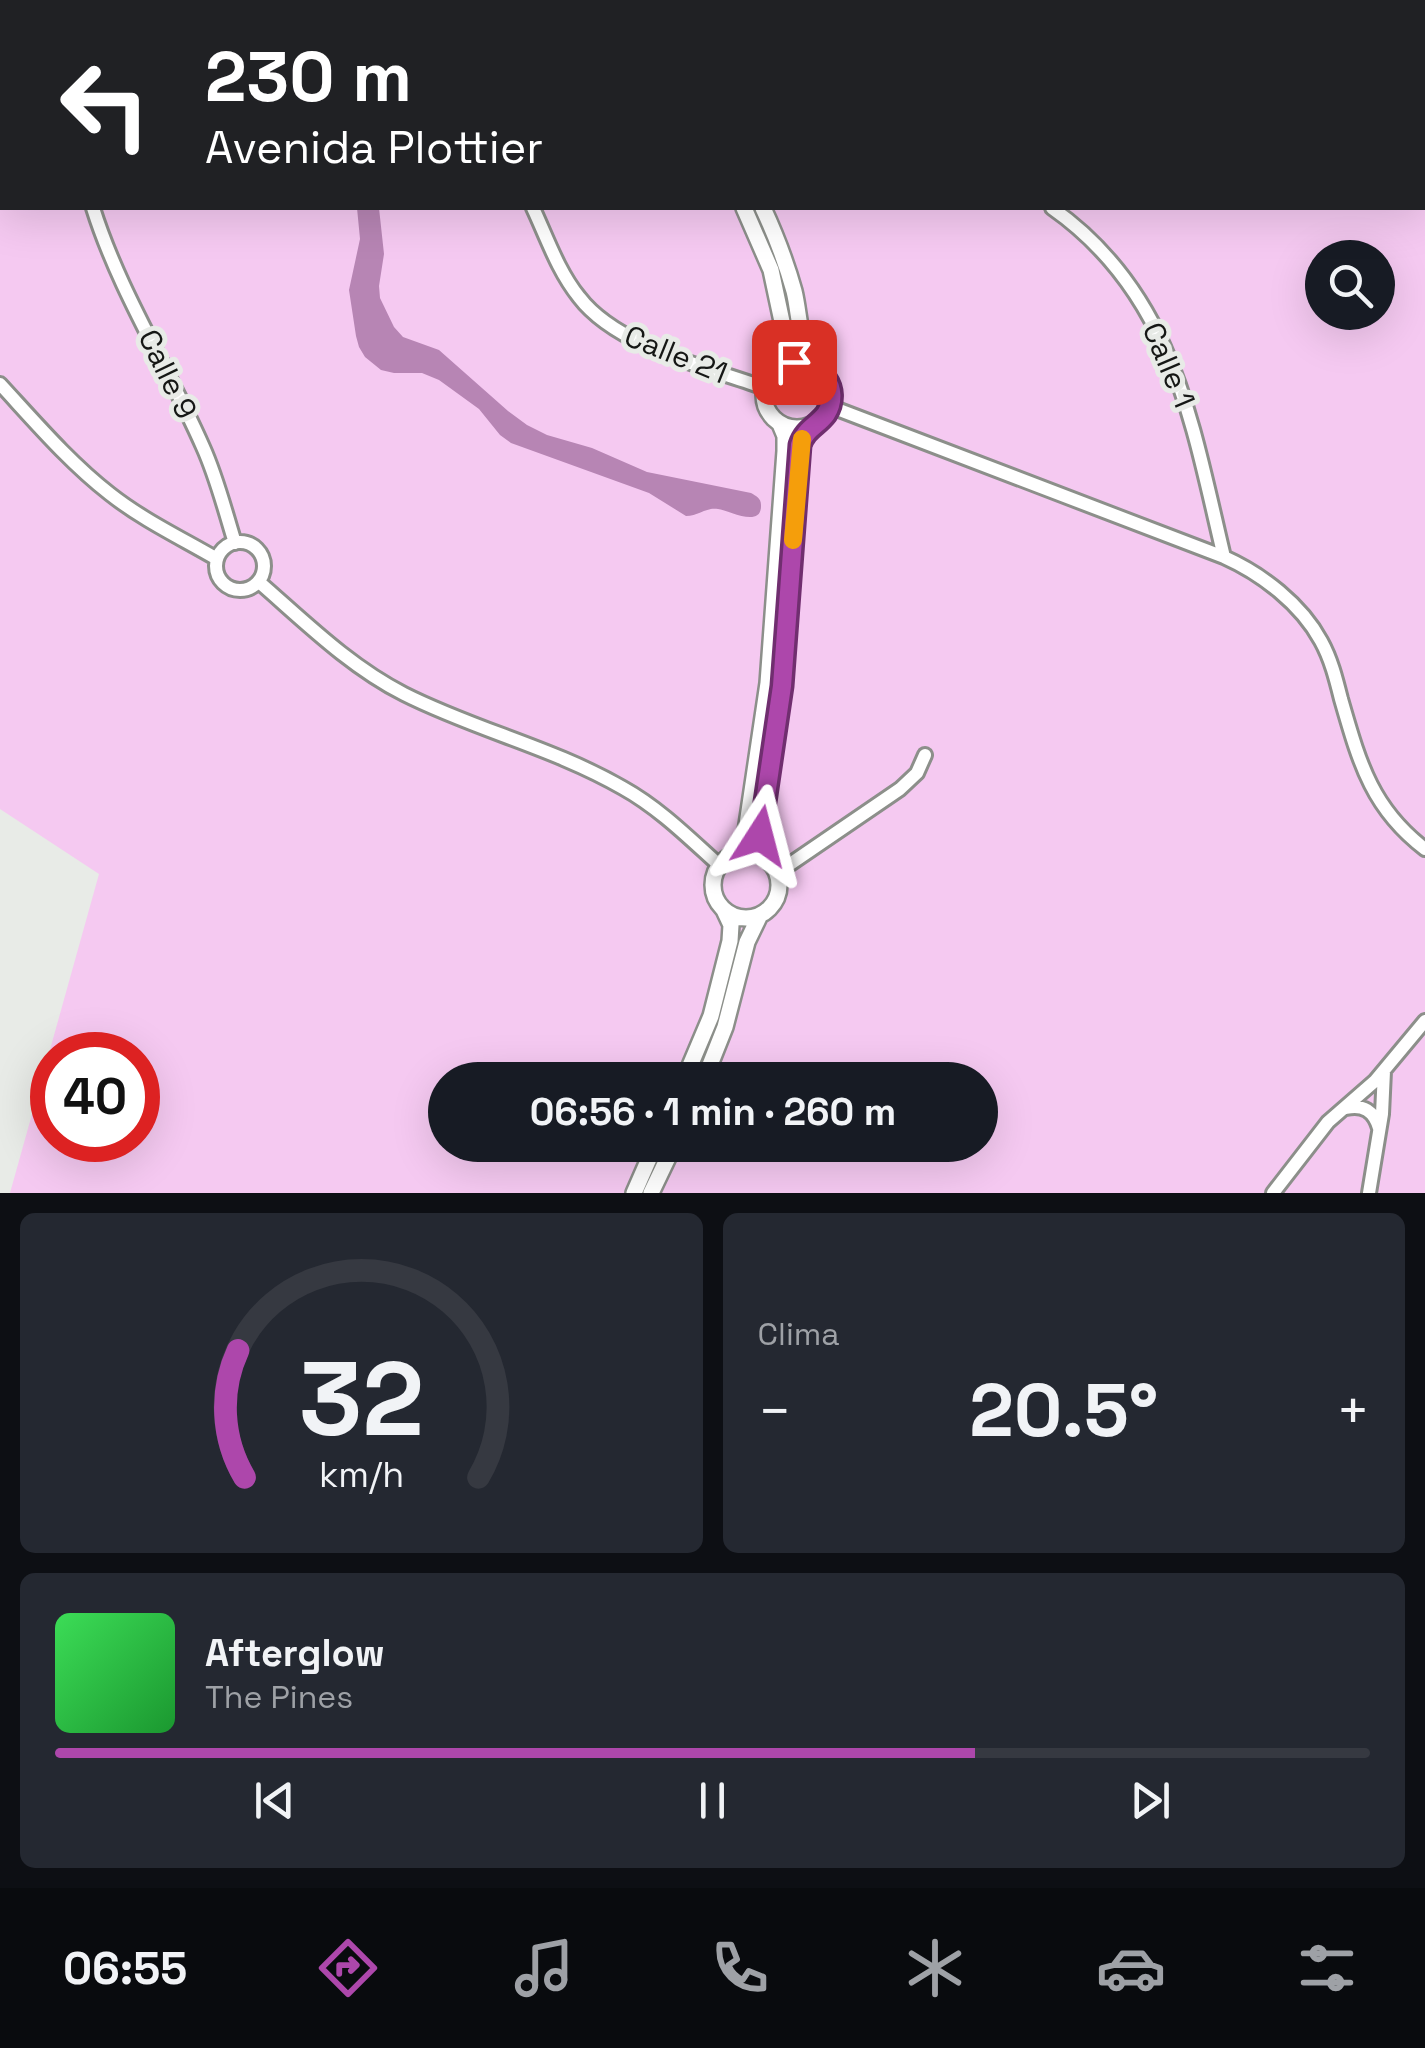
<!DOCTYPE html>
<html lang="es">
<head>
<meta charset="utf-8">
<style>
	body { margin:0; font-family:"Space Grotesk",sans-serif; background:#242831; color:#f1f3f6; height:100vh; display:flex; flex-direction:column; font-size:38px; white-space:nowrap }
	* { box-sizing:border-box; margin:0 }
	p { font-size:32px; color:#9ea1a6 }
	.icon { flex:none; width:55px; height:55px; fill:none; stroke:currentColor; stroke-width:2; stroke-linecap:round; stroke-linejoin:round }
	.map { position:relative; height:1193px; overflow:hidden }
	.sheet { display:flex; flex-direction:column; gap:20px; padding:20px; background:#0d0f14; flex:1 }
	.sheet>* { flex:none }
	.guide { position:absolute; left:0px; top:0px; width:1425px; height:210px; box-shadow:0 10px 40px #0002; background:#202124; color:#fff; overflow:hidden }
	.tools { position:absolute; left:1305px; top:240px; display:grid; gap:20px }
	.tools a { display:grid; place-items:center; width:90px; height:90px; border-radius:50%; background:#171b24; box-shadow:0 10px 40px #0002; font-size:50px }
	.speed { position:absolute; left:30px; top:1032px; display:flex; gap:20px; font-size:50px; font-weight:700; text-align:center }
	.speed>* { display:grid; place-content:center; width:130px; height:130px; border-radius:50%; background:#171b24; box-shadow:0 10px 40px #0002; line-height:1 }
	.speed .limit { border:15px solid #d22; background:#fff; color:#111 }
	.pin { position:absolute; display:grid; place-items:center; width:85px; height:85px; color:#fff; margin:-42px; border-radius:20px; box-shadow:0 5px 15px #0006 }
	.me { position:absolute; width:110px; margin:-55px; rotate:9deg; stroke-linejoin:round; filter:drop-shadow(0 0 8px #0008) }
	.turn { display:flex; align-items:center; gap:35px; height:210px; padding:0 40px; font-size:45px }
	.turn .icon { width:130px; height:130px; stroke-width:2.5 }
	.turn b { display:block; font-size:70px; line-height:85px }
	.big { font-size:75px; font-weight:700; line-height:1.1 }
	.sheet .widget { flex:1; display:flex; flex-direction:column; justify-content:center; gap:15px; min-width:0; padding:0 35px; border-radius:15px; background:#242831 }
	.sheet .dial { align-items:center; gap:0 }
	.dial svg { height:260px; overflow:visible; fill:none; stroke:#363941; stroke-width:7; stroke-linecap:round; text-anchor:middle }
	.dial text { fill:#f1f3f6; stroke:none }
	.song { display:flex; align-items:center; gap:30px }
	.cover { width:120px; height:120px; border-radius:15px; background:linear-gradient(135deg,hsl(130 70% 55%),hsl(130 70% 35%)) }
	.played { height:10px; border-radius:5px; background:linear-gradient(90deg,#ad47ab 70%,#363941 70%) }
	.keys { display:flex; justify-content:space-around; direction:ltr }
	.heat { display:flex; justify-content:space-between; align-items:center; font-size:55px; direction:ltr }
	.sheet .tiles { flex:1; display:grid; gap:20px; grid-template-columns:1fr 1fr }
	.widget:last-child { grid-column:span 2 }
	.trip { position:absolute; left:428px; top:1062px; width:570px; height:100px; border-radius:50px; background:#171b24; box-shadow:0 10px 40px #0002; font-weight:700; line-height:100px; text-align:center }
	.tabs { display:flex; height:160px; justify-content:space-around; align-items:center; background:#090b0e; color:#9ea1a6 }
	.tabs .icon { width:70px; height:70px }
	.tabs .current { color:#ad47ab }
	.tabs b { font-size:45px; color:#f1f3f6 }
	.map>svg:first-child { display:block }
</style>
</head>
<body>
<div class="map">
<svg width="1425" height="1193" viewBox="0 0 1425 1193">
	<rect width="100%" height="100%" fill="#e8ebe7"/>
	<path fill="#f5c9f1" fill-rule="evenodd" d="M 0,0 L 1425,0 L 1425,1193 L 10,1193 L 99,874 L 0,809 ZM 2,2 L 1422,2 L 1422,208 L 2,208 ZM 1322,258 L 1378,258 L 1378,312 L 1322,312 ZM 52,1055 L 138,1055 L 138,1140 L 52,1140 ZM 445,1080 L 980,1080 L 980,1145 L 445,1145 Z"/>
	<path fill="#b785b4" d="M 1055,0 L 1234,0 L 1237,2 L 1057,2 Z
		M 357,208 L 379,208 L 384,254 L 379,286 L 380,298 L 394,327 L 403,337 L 439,350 L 508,411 L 527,425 L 547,435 L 592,448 L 647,472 L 751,493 C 756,496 761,498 761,505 C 762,529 728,510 718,509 C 706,507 698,516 686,516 L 649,493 L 511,443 L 500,435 L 479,409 L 439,380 L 422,373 L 394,373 L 381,370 L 365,357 L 359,347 L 356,336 L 349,290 L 360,239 Z"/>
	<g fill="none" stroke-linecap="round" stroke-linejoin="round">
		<defs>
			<path id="minor" d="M 109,0 L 110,2
				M 771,0 L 774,2
				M 521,2 L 521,0
				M 0,94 L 2,97
				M 93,208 C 119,291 168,367 203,447 C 217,478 225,511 235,543
				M 533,208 C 547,238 558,271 579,297 C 617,347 707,367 765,388
				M 1052,208 C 1173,293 1192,423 1224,557
				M 0,384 C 35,422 69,462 110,494 C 143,520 181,538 217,559
				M 829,406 L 1224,557 C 1262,574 1301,604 1321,641 C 1331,659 1336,679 1341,699 C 1359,761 1371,808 1425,849
				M216 566a24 24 0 1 1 48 0a24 24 0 1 1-48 0Z
				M 259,582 C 305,622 349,666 404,694 C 475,730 554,748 623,788 C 659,808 689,838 719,865
				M 777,873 L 900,789 L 917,773 L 925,755
				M 1346,1108 C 1363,1104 1374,1111 1379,1128
				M 1273,1193 L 1328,1122 L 1375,1081 L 1425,1021
				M 1369,1193 L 1382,1114 L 1384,1071"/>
			<path id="tertiary" d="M 722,2 L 723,0
				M 739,2 L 740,0
				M 744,208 L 771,270 L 787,345 L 788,356 L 783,365
				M 763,208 C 775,234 786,262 794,291 C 800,315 799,348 815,367
				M764 395a33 33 0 1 1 66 0a33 33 0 1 1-66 0Z
				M713 885a33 33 0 1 1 66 0a33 33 0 1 1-66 0Z
				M 737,852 L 745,838 L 768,683 L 785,451 L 785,436 L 780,424
				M 764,856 L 760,847 L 760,836 L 783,686 L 800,445 L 803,437 L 812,426
				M 684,1080 L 711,1016 L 730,941 L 731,925 L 724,910
				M 704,1080 L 725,1027 L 747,942 L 760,915
				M 634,1193 L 655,1145
				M 651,1193 L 674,1145"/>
		</defs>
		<use href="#minor" stroke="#8c8f8a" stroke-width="18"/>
		<use href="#tertiary" stroke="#8c8f8a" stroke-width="20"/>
		<use href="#minor" stroke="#fff" stroke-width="12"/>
		<use href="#tertiary" stroke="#fff" stroke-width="15"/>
	</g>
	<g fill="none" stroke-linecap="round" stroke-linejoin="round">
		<defs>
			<path id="route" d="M 760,836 L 782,686 L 800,445 C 805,429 817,426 826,414 C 842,388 820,363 794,362"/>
		</defs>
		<use href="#route" stroke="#702e6f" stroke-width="25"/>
		<use href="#route" stroke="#ad47ab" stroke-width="18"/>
		<path stroke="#f59e0b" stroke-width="18" d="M 793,540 L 802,439"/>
	</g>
	<g text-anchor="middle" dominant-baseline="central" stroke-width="10" stroke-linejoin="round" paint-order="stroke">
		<g font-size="30" fill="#151715" stroke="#e8ebe7">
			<text transform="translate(676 354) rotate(22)">Calle 21</text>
			<text transform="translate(1169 365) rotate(67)">Calle 1</text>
			<text transform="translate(168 374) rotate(64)">Calle 9</text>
		</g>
	</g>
</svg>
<div class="tools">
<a><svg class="icon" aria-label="search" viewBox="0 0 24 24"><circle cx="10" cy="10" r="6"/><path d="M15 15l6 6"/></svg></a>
</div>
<div class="speed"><div class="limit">40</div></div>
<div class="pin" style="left:794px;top:362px;background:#d93025"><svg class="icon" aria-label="arrive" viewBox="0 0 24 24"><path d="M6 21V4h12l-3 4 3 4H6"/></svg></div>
<svg class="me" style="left:760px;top:836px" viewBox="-20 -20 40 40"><path d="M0-17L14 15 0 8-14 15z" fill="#ad47ab" stroke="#fff" stroke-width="4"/></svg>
<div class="trip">06:56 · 1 min · 260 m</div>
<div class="guide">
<div class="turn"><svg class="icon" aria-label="left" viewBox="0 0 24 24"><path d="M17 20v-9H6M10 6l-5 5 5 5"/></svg><div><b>230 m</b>Avenida Plottier</div></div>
</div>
</div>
<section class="sheet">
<div class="tiles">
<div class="widget dial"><svg viewBox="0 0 100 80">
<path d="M14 69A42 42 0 1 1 86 69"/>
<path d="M14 69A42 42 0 0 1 12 30" stroke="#ad47ab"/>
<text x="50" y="56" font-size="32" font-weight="700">32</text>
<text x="50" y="72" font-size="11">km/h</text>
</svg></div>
<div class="widget"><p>Clima</p>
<div class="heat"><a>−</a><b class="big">20.5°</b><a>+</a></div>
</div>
<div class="widget">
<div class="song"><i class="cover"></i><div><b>Afterglow</b><p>The Pines</p></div></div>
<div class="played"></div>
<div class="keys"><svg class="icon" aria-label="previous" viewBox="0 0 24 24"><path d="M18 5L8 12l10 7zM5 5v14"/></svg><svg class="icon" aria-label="pause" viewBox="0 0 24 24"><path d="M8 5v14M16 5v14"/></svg><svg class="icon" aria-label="next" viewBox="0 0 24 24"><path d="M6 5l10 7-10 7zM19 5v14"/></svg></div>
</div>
</div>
</section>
<nav class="tabs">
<b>06:55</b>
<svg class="icon current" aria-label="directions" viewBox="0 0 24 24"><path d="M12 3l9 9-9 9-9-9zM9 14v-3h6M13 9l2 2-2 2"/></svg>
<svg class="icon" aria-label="music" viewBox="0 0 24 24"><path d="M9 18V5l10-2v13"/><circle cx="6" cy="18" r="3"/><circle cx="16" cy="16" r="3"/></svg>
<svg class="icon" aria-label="phone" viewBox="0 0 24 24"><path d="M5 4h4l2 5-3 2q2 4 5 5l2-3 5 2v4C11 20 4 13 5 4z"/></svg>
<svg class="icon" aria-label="climate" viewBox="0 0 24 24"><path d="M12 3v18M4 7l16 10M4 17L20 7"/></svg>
<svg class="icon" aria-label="car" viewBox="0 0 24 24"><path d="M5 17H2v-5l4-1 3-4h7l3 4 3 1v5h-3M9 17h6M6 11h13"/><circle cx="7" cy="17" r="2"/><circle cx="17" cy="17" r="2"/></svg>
<svg class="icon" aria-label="filters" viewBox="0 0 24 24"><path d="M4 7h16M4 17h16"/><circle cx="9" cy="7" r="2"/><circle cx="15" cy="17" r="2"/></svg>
</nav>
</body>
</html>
